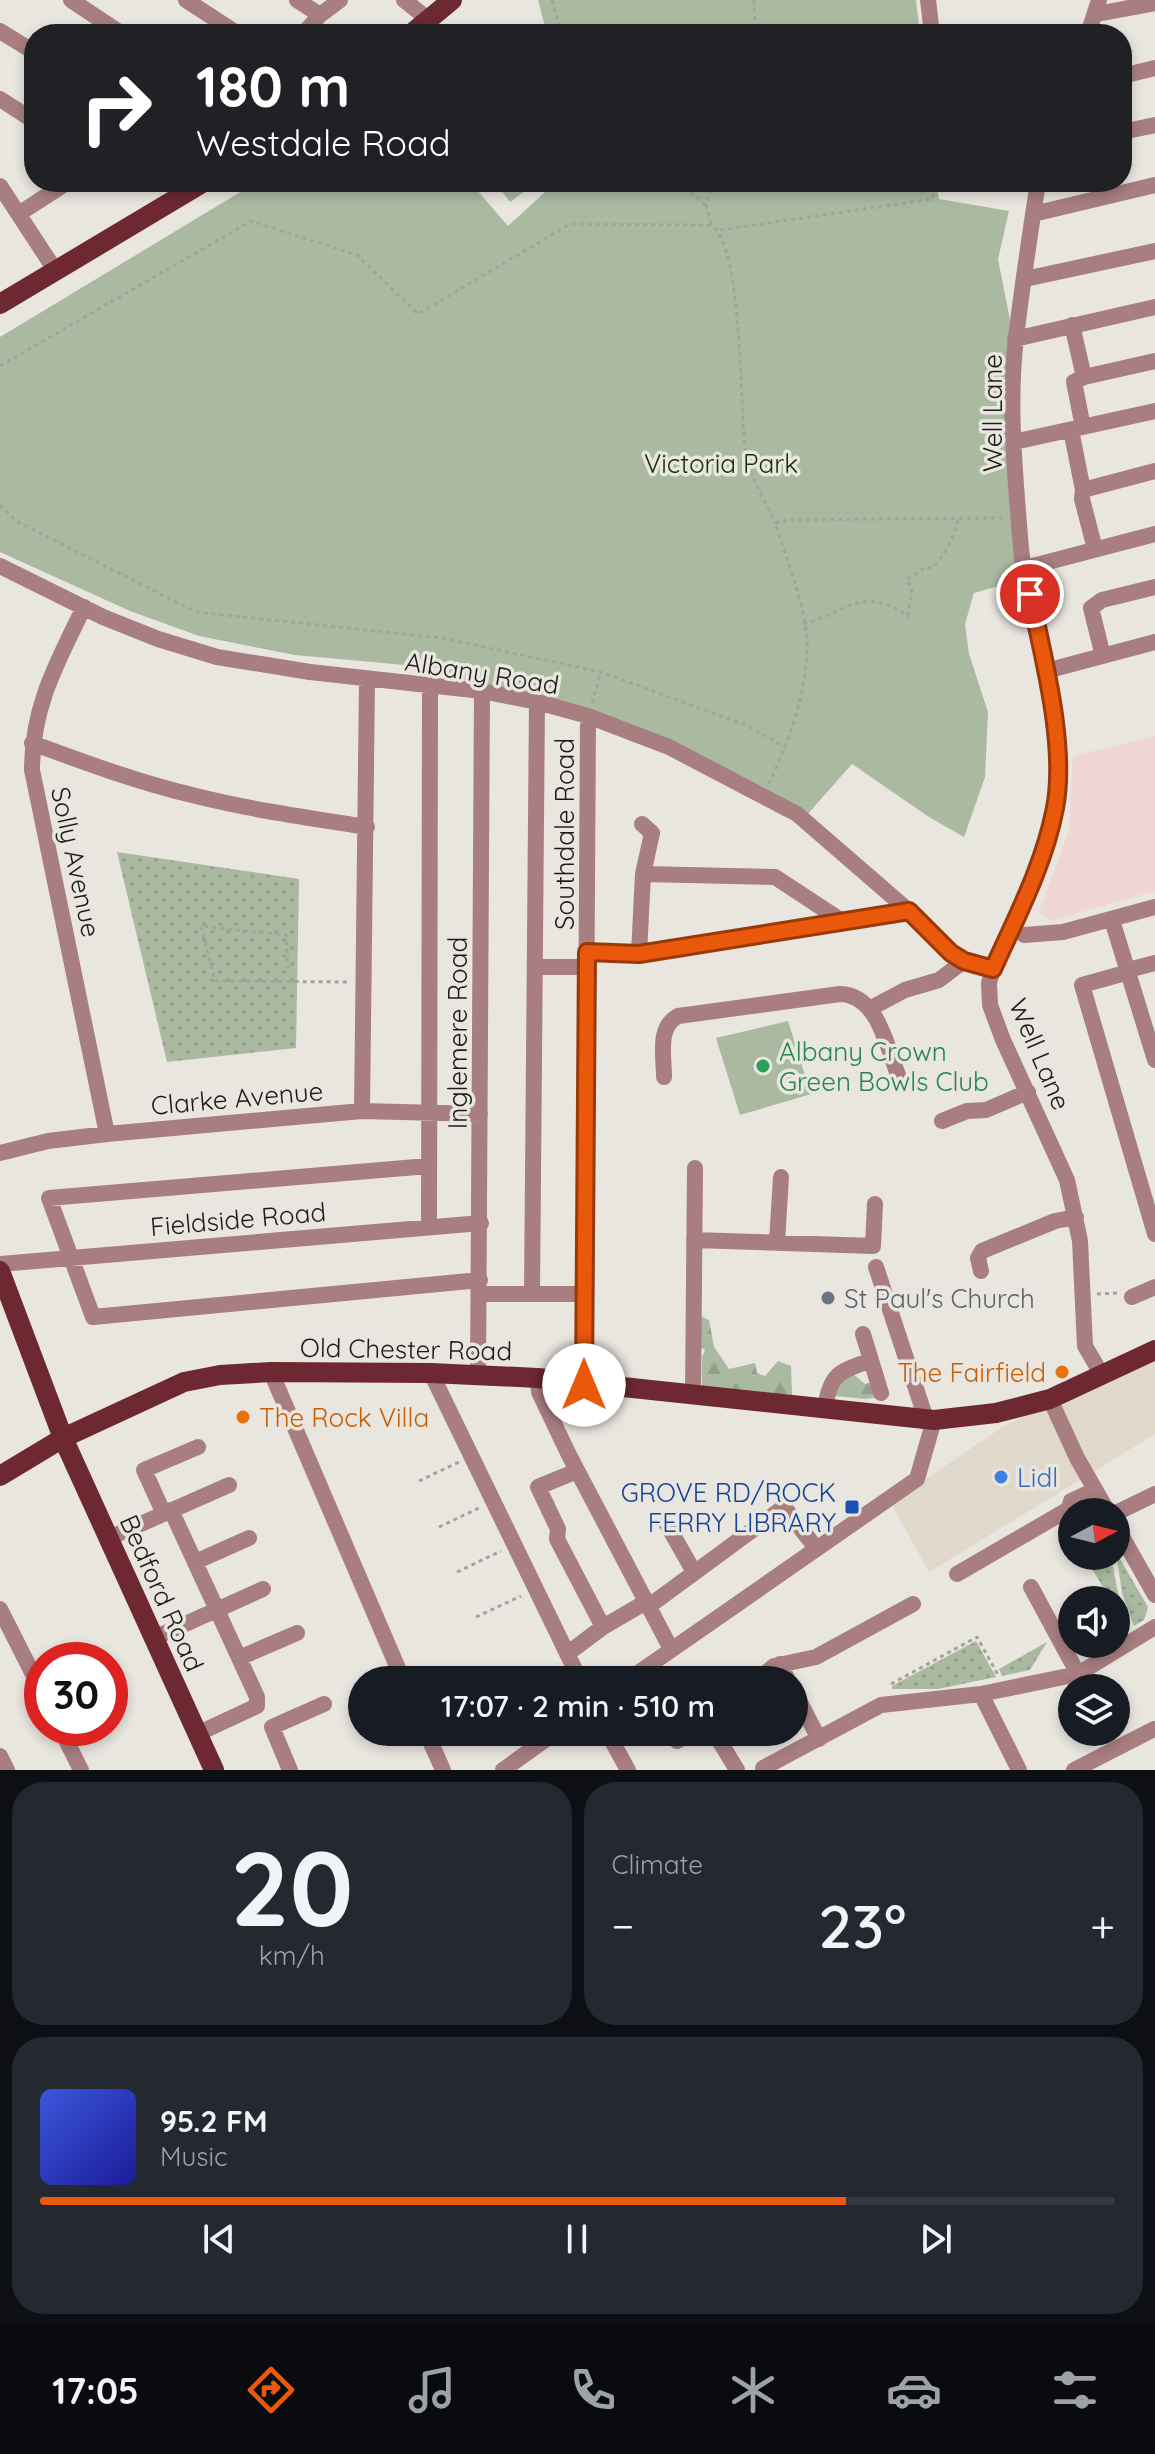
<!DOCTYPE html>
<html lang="en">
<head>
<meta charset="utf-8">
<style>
	body { margin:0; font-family:Quicksand,sans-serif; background:#242831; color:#f1f3f6; height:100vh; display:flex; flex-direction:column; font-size:30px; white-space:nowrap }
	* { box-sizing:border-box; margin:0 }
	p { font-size:26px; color:#9ea1a6 }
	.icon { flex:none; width:44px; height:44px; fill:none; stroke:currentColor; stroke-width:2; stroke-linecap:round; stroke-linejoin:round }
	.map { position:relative; height:1770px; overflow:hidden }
	.panel { display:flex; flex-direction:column; gap:12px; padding:12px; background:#0d0f14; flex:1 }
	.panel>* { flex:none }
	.top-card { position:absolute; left:24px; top:24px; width:1108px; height:168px; border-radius:32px; box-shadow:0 4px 12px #0003; background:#202124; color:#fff; overflow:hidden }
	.needle { width:52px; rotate:83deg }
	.buttons { position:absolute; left:1058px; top:1498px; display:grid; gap:16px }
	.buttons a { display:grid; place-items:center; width:72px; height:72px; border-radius:50%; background:#171b24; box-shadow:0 4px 12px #0003; font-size:40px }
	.speed { position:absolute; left:24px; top:1642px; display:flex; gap:16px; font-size:40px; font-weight:700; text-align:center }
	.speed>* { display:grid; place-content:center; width:104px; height:104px; border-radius:50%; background:#171b24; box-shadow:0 4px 12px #0003; line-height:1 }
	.speed .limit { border:12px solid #d22; background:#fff; color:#111 }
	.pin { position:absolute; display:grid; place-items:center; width:68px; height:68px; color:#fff; margin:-34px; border:4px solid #fff; border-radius:50%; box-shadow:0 2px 8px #0007 }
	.me { position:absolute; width:88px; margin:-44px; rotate:0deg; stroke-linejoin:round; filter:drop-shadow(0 0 6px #0008) }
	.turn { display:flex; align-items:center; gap:28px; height:168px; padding:0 40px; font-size:36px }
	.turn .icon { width:104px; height:104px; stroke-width:2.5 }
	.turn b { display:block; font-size:56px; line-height:68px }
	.big { font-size:60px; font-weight:600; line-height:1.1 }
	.panel .card { flex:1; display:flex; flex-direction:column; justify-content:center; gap:12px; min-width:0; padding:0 28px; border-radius:32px; background:#242831 }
	.panel .dial { align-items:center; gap:0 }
	.dial b { font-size:104px; line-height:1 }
	.song { display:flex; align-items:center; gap:24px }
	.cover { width:96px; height:96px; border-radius:12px; background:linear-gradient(135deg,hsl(230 70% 55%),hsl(240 70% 35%)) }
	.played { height:8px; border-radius:4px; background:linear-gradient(90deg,#ea580c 75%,#363941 75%) }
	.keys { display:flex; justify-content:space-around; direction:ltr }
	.heat { display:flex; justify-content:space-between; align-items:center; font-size:44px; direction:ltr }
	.panel .tiles { flex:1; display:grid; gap:12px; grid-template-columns:1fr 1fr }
	.card:last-child { grid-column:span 2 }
	.trip { position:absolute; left:348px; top:1666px; width:460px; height:80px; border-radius:40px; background:#171b24; box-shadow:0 4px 12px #0003; font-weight:600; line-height:80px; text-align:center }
	.menu { display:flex; height:128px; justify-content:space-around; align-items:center; background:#090b0e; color:#9ea1a6 }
	.menu .icon { width:56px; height:56px }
	.menu .current { color:#ea580c }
	.menu b { font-size:36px; color:#f1f3f6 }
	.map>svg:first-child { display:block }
</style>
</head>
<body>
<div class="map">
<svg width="1155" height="1770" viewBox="0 0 1155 1770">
	<defs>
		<pattern id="grass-dots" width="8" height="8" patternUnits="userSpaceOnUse" patternTransform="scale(2)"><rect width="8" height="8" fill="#aabaa1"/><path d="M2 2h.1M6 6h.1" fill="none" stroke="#929f8a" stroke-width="1.8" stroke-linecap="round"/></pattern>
		<pattern id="forest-firs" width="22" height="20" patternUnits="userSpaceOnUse" patternTransform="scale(2)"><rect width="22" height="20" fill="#aabaa1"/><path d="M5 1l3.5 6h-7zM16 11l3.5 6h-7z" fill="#929f8a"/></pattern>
	</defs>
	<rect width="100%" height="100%" fill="#e9e5df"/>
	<path fill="#dfd8cb" d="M 1155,1359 L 1155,1434 L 929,1572 L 891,1503 L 1007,1424 Z"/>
	<path fill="#f0d5d5" d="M 1155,736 L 1155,891 L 1050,921 L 1039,912 L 1069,831 L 1073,756 Z"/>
	<path fill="url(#grass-dots)" d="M 117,852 L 299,879 L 296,1048 L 167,1062 Z
		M 1116,1552 L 1148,1607 L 1144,1620 L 1134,1626 L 1122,1593 Z
		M 1102,1556 L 1111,1556 L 1117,1589 L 1128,1624 L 1126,1625 L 1116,1609 L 1116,1600 L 1111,1600 L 1089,1564 Z
		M 976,1641 L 996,1677 L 938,1689 L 892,1689 L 892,1686 Z
		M 1047,1642 L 1030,1670 L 1002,1676 L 999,1669 Z"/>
	<path fill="url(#forest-firs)" d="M 699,1315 L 709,1320 L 714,1347 L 729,1369 L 755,1363 L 757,1373 L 765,1376 L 778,1361 L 791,1366 L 792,1395 L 702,1389 L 702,1357 L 705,1350 L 699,1346 Z
		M 852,1373 L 865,1384 L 876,1381 L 890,1396 L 864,1399 L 836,1396 L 826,1384 Z"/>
	<path fill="#aabaa1" d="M 538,0 L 916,0 L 920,34 L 547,34 Z
		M 257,182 L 470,182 L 508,226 L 556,182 L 936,182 L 939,199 L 1009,211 L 998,259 L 1013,336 L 1023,579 L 974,593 L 965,624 L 969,654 L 988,712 L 985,777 L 964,837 L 929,817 L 852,764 L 805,817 L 671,745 L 485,689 L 437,668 L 295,655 L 199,636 L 130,611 L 0,552 L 0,337 Z
		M 495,182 L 537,182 L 510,202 Z
		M 788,1021 L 811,1094 L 740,1115 L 716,1038 Z"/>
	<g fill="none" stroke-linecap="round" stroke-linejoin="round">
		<path stroke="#a5a29d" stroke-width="3" stroke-dasharray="4 4" stroke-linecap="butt" d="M 552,0 L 562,34
			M 754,0 L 755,34
			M 678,182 L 706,205
			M 711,224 L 706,205 L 713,182
			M 720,230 L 933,199 L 931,182
			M 0,366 L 251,221 L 357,255 L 418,314 L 570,224 L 711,225 C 744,247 739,410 746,454 C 750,477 766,502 775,523
			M 0,505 L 16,521 L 196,612 L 442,638 L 601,672 L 748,726 L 785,747
			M 803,624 C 847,613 862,584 908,616 L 912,588 L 906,580 L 926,567 L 932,568 C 945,555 956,536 958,517
			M 592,703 L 601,672
			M 769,784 C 788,742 804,701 807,654 C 810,617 787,559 775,523 L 787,520 L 1003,518
			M 288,969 L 286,935 L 201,926 L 215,981 L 349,982
			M 1097,1294 L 1117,1293
			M 419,1481 L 459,1462
			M 439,1527 L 479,1508
			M 457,1572 L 501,1551
			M 476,1617 L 521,1596
			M 891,1684 L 977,1637 L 998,1675"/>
		<path stroke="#a87e81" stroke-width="16" d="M 71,0 L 122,34
			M 186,0 L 238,34
			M 297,0 L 320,15 L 340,0
			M 404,0 L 429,20
			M 928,0 L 932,34
			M 1097,14 L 1155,3
			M 0,31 L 34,52
			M 303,34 L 320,15
			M 1088,34 L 1099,0
			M 1122,76 L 1155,68
			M 0,99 L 34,121
			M 1122,132 L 1155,125
			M 1038,182 C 1030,234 1022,286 1016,338 C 1008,403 1015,472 1020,537 C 1026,626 1071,715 1055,806 C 1046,863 1017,916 993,969 L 989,983 L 990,1005 L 1003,1040 L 1067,1180 L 1080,1241 L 1085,1346 L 1102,1375
			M 0,186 L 55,270
			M 20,213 L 68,182
			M 1033,214 L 1155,185
			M 1025,279 L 1155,251
			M 1072,325 L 1084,377
			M 1015,339 L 1155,307
			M 1083,427 L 1074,382 L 1084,377 L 1155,361
			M 1071,430 L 1083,490
			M 1014,442 L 1155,411
			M 1095,549 L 1082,499 L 1083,490 L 1155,471
			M 0,566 L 103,617 L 158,639 L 217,657 L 310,672 L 482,691 L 537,702 L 588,716 L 669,747 L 797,814 L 909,911 L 951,953 L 964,961 L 993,969
			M 1025,568 L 1155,534
			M 84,607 C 57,663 32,706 32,770 L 107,1134
			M 1103,656 L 1091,608 L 1102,600 L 1155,587
			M 1046,671 L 1155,642
			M 32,743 C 86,763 140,783 196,796 C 252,810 310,818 367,827
			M 642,824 L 652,833 L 643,874
			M 1112,920 L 1155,1060
			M 1024,935 L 1063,932 L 1155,907
			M 587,952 L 639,954 L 909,911
			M 639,954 L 643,874 L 775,877 L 845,923
			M 536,967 L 587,967
			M 1128,970 L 1155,963
			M 1129,972 L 1082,985 L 1155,1234
			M 871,1008 L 905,990 L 939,980 L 964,961
			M 664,1077 C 664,1056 657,1027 678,1016 L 840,994 C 879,995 887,1049 900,1080
			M 362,1111 L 367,680
			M 942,1121 L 967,1111 L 986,1110 L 1028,1092
			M 0,1153 L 48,1141 L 107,1134 L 362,1111 L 480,1114
			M 428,1166 L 49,1198 L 93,1317 L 480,1280
			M 429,1227 L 430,687
			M 694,1240 L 873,1246 L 875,1204
			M 777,1242 L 781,1177
			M 0,1264 L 481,1223
			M 876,1267 L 926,1419
			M 981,1271 L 978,1258 L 982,1251 L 1055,1221 L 1076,1217
			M 479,1294 L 585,1294
			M 532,1294 L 537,702
			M 1132,1297 L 1155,1287
			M 863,1334 L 881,1393
			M 271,1372 L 403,1680
			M 431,1373 L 580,1680
			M 478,1375 L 482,691
			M 538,1378 L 539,1392 L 569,1455 L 671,1649
			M 584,1385 L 588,716
			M 693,1395 L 695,1168
			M 1050,1399 L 1077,1458 L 1108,1512
			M 825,1409 C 830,1373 839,1372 871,1360
			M 577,1471 L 538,1487 L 558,1529 L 557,1539 L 603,1627
			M 171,1510 L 257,1697 L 257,1706 L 197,1734
			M 1116,1513 L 1155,1494
			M 164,1514 L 144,1470 L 198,1447
			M 665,1521 L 694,1572
			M 1116,1526 L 1155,1595
			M 109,1538 L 229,1485
			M 195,1562 L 249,1538
			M 957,1574 L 1069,1509 L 1071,1501 L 1095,1490
			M 1031,1587 L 1078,1674
			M 649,1606 L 784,1507 L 816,1548
			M 0,1609 L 42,1692
			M 154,1638 L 263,1589
			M 567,1654 L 603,1627 L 646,1602
			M 239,1658 L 297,1633
			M 780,1664 L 788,1680
			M 628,1680 L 917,1479 L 934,1420
			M 758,1680 L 774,1666 L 816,1657 L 913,1604
			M 794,1691 L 819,1739
			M 981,1694 L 1019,1770
			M 60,1728 L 81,1770
			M 426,1732 L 443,1770
			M 607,1732 L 628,1770
			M 670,1732 L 677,1741 L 694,1732
			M 714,1732 L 737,1770
			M 0,1756 L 7,1770
			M 763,1768 L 881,1705 L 981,1694 L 1078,1674 L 1155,1627
			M 290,1770 L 272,1727 L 324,1704
			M 503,1770 L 556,1732
			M 1074,1770 L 1154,1729"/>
		<path stroke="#6d2831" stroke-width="20" d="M 411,34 L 452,0
			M 0,304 L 204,182
			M 0,1271 L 63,1438 L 214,1770
			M 0,1476 L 63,1438 L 184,1382 L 220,1375 L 271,1372 L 431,1373 L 538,1378 L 934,1420 L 996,1413 L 1050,1399 L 1155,1350"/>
	</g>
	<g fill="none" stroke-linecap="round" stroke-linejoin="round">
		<defs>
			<path id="route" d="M 584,1385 L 587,952 L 639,954 L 909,911 L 951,953 L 964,961 L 993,969 C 1017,916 1044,865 1055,808 C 1067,745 1043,657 1030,594"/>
		</defs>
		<use href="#route" stroke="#983908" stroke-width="20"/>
		<use href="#route" stroke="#ea580c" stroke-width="14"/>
	</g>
	<circle fill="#2e9e5b" stroke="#e9e5df" stroke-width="3" cx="763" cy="1066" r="8"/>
	<circle fill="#6b7280" stroke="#e9e5df" stroke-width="3" cx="828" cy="1298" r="8"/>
	<g fill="#e8710a" stroke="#e9e5df" stroke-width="3">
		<circle cx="1062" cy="1372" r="8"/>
		<circle cx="243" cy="1417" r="8"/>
	</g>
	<circle fill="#3f7fe0" stroke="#e9e5df" stroke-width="3" cx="1001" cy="1477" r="8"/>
	<rect fill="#1a4fb4" stroke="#e9e5df" stroke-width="3" x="844" y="1499" width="16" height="16" rx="4"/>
	<g text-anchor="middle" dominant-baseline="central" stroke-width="7" stroke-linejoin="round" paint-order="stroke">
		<g font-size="26" fill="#1c1b19" stroke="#e9e5df">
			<text transform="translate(992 413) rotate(-90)">Well Lane</text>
			<text transform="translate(482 673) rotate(9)">Albany Road</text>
			<text transform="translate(564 834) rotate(-90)">Southdale Road</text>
			<text transform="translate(76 862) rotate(78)">Solly Avenue</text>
			<text transform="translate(457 1033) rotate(-90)">Inglemere Road</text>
			<text transform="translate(1040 1054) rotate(67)">Well Lane</text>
			<text transform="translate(237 1098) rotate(-5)">Clarke Avenue</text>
			<text transform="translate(238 1219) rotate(-5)">Fieldside Road</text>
			<text transform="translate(406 1349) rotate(1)">Old Chester Road</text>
			<text transform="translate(162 1593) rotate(66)">Bedford Road</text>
		</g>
		<g font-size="26" fill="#163200" stroke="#e9e5df">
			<text x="721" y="463">Victoria Park</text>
		</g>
		<g font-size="26" fill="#27864d" stroke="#e9e5df" text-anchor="start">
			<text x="779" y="1051">Albany Crown<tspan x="779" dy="30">Green Bowls Club</tspan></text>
		</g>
		<g font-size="26" fill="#5b616d" stroke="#e9e5df" text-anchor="start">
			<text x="844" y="1298">St Paul's Church</text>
		</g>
		<g font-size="26" fill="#c56008" stroke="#e9e5df" text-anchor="end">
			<text x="1046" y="1372">The Fairfield</text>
			<text x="259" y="1417" text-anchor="start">The Rock Villa</text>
		</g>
		<g font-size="26" fill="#366cbe" stroke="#e9e5df" text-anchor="start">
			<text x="1017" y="1477">Lidl</text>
		</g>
		<g font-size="26" fill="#164399" stroke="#e9e5df" text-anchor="end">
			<text x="836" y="1492">GROVE RD/ROCK<tspan x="836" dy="30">FERRY LIBRARY</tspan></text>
		</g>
	</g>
</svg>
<div class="buttons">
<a><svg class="needle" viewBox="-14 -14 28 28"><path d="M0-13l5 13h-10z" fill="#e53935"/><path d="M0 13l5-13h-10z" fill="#9ea1a6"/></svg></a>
<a><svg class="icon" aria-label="sound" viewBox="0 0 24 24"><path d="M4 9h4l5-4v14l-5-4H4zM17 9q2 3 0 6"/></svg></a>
<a><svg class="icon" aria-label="layers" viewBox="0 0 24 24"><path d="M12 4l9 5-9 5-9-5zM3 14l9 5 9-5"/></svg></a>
</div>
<div class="speed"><div class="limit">30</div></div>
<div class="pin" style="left:1030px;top:594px;background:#d93025"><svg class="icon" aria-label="arrive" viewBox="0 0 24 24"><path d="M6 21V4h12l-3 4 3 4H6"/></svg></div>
<svg class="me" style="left:584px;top:1385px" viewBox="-20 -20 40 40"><circle r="19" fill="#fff"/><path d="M0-13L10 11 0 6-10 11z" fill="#ea580c"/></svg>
<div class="trip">17:07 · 2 min · 510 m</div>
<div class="top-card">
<div class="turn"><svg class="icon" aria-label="right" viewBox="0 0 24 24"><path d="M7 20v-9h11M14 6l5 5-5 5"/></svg><div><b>180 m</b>Westdale Road</div></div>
</div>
</div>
<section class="panel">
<div class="tiles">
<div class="card dial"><b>20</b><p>km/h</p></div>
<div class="card"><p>Climate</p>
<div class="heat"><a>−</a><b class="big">23°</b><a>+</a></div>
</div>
<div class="card">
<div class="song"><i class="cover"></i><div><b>95.2 FM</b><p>Music</p></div></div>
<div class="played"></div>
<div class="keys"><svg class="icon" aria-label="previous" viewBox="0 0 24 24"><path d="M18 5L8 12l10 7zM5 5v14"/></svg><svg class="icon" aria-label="pause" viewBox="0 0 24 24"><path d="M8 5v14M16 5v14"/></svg><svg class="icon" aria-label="next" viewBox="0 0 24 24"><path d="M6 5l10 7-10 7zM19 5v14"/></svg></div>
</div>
</div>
</section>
<nav class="menu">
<b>17:05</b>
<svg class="icon current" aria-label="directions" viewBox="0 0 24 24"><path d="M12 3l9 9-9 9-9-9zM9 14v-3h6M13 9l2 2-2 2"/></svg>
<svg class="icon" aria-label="music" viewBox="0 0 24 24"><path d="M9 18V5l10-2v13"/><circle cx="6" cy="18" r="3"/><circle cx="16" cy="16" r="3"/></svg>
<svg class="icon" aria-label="phone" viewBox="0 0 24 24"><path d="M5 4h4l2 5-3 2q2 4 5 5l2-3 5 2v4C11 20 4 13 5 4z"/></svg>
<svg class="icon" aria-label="climate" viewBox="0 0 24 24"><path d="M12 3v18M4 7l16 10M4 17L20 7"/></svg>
<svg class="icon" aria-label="car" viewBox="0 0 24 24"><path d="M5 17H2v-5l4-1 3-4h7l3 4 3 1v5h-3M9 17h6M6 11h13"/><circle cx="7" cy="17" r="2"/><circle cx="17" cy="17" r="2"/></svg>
<svg class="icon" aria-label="filters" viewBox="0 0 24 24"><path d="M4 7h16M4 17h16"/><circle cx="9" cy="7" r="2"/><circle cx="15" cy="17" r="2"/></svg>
</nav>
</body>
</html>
